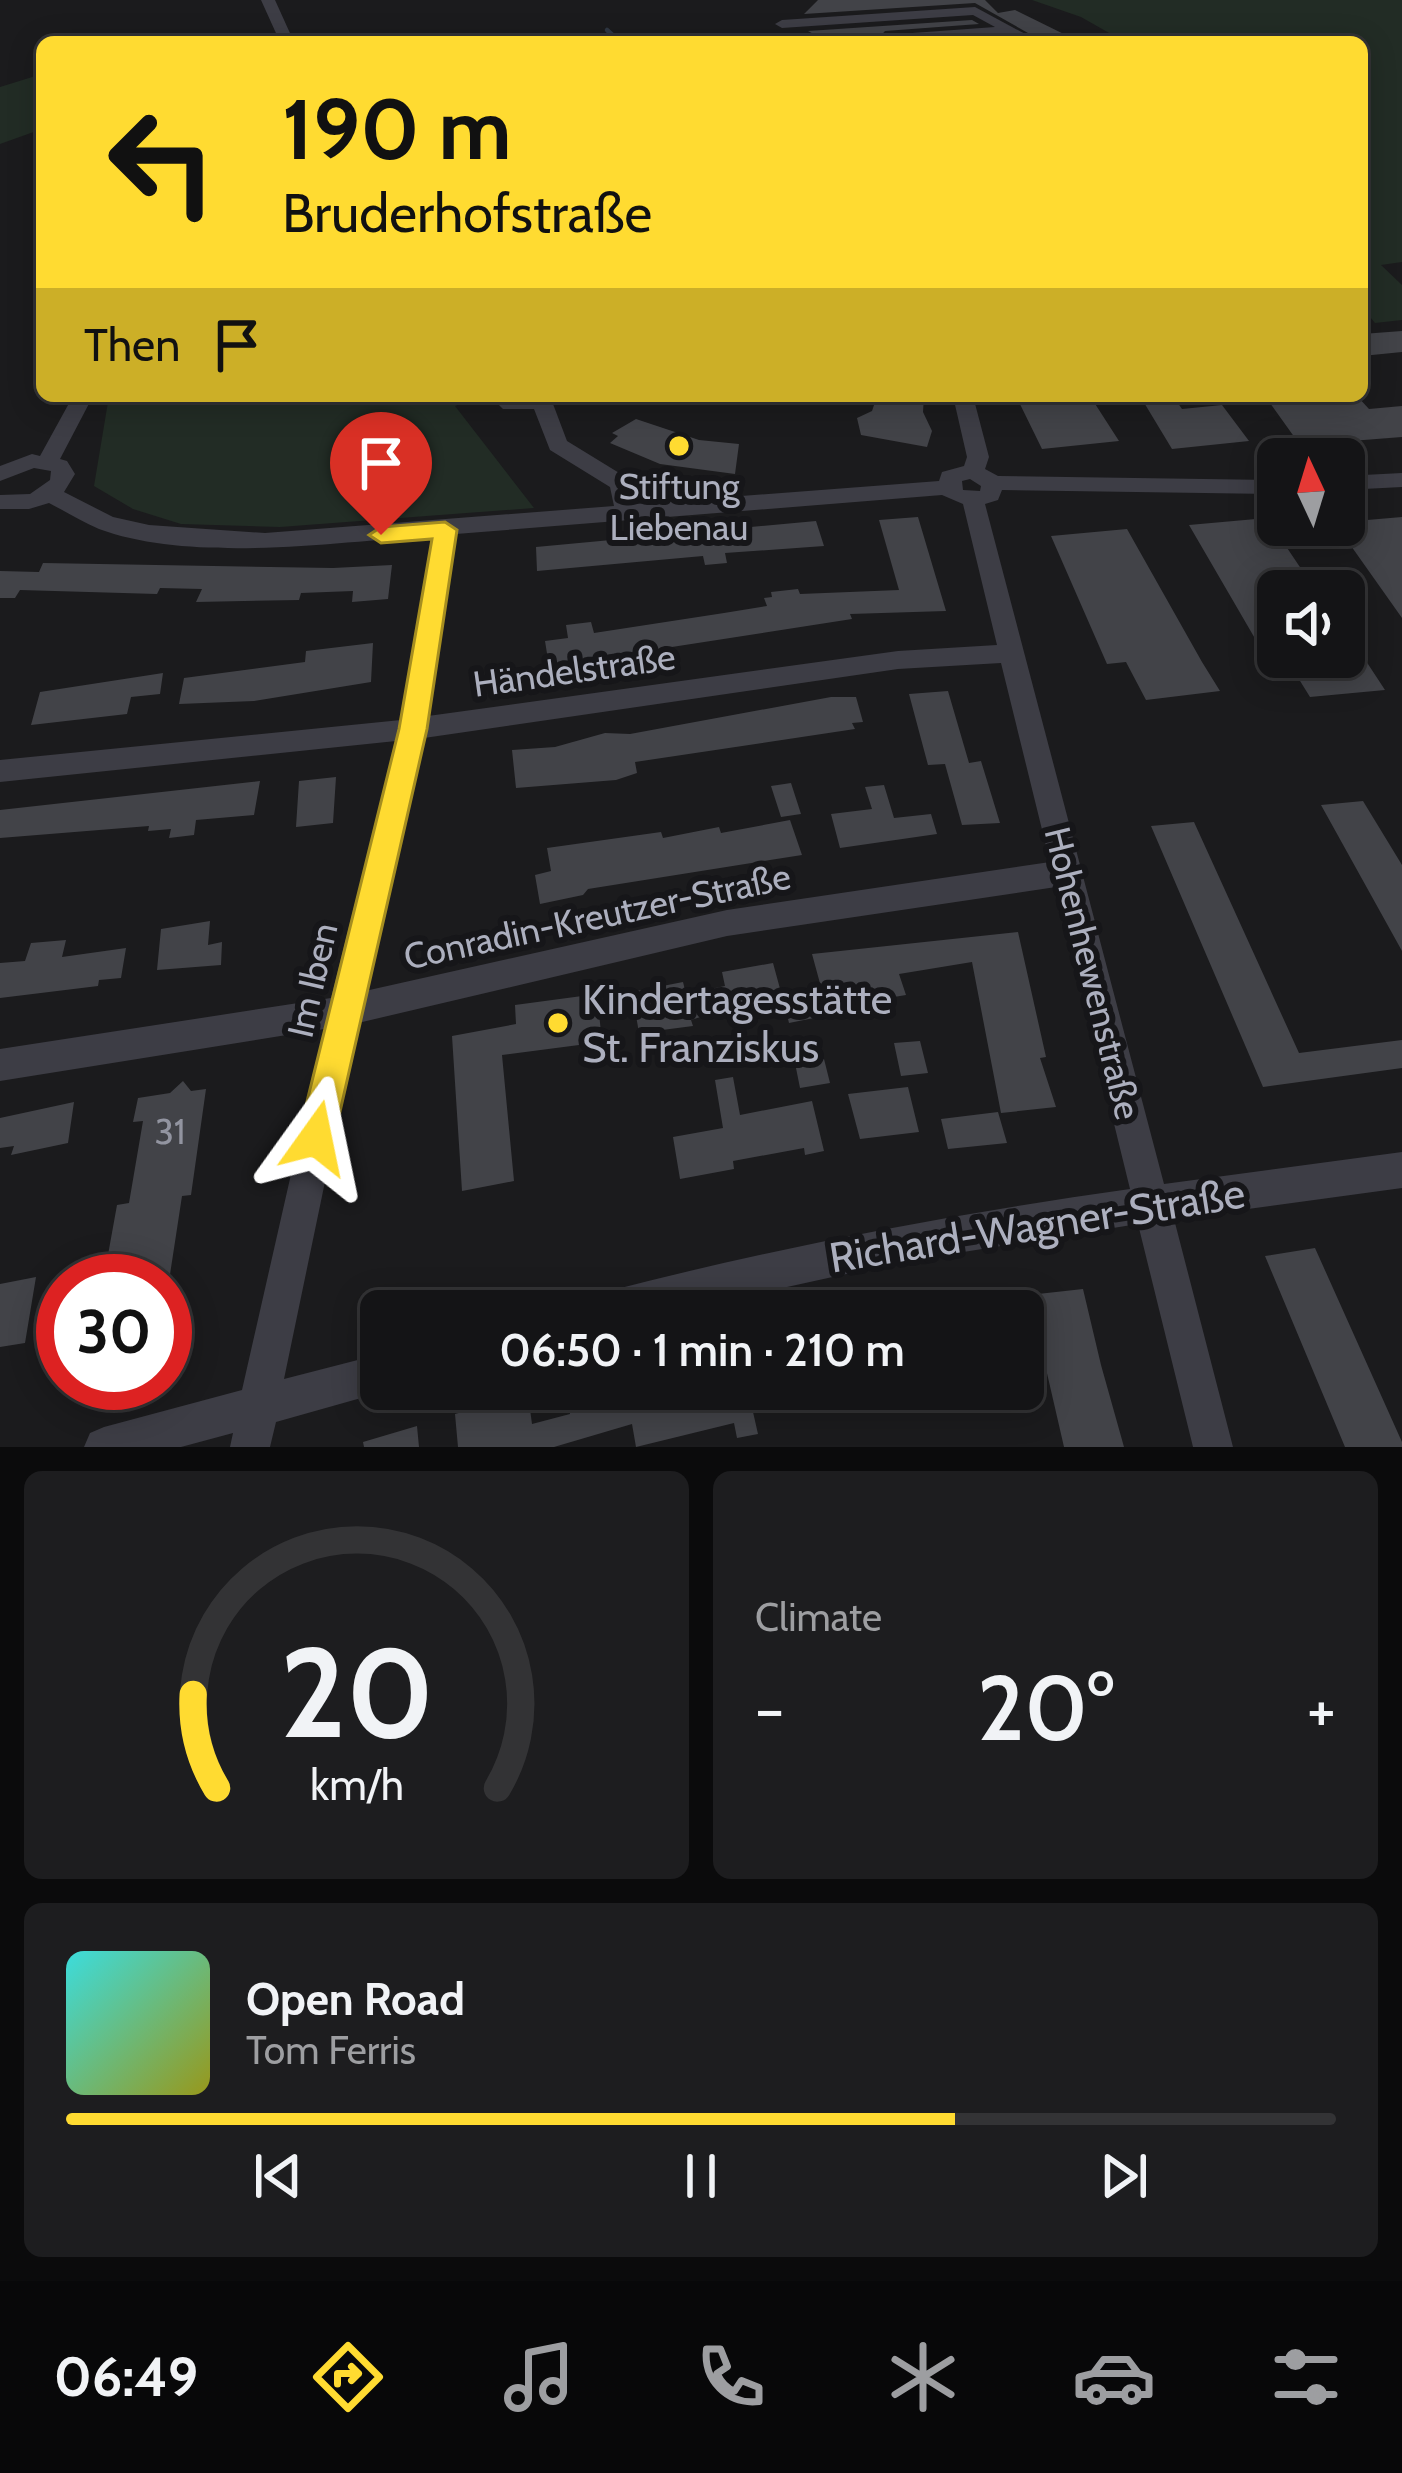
<!DOCTYPE html>
<html lang="en">
<head>
<meta charset="utf-8">
<style>
	body { margin:0; font-family:Cabin,sans-serif; background:#1d1d1f; color:#f1f3f6; height:100vh; display:flex; flex-direction:column; font-size:45px; white-space:nowrap }
	* { box-sizing:border-box; margin:0 }
	p { font-size:39px; color:#9d9ea1 }
	.icon { flex:none; width:66px; height:66px; fill:none; stroke:currentColor; stroke-width:2; stroke-linecap:round; stroke-linejoin:round }
	.map { position:relative; height:1447px; overflow:hidden }
	.sheet { display:flex; flex-direction:column; gap:24px; padding:24px; background:#0b0b0c; flex:1 }
	.sheet>* { flex:none }
	.top-card { position:absolute; left:36px; top:36px; width:1332px; height:366px; border-radius:18px; box-shadow:0 6px 30px #0003,0 0 0 3px #333335; background:#ffdb31; color:#111; overflow:hidden }
	.needle { width:78px; rotate:356deg }
	.fabs { position:absolute; left:1257px; top:438px; display:grid; gap:24px }
	.fabs a { display:grid; place-items:center; width:108px; height:108px; border-radius:18px; background:#141416; box-shadow:0 6px 30px #0003,0 0 0 3px #333335; font-size:60px }
	.speed { position:absolute; left:36px; top:1254px; display:flex; gap:24px; font-size:60px; font-weight:700; text-align:center }
	.speed>* { display:grid; place-content:center; width:156px; height:156px; border-radius:50%; background:#141416; box-shadow:0 6px 30px #0003,0 0 0 3px #333335; line-height:1 }
	.speed .limit { border:18px solid #d22; background:#fff; color:#111 }
	.pin { position:absolute; display:grid; place-items:center; width:102px; height:102px; color:#fff; margin:-123px -51px; border-radius:50% 50% 50% 0; rotate:-45deg; box-shadow:0 0 12px #0007 }
	.pin .icon { rotate:45deg }
	.me { position:absolute; width:132px; margin:-66px; rotate:12deg; stroke-linejoin:round; filter:drop-shadow(0 0 9px #0008) }
	.turn { display:flex; align-items:center; gap:42px; height:252px; padding:0 48px; font-size:54px }
	.turn .icon { width:156px; height:156px; stroke-width:2.5 }
	.turn b { display:block; font-size:84px; line-height:102px }
	.then { display:flex; align-items:center; height:114px; padding:0 48px; background:#0003; gap:24px; font-size:45px }
	.big { font-size:90px; font-weight:600; line-height:1.1 }
	.sheet .card { flex:1; display:flex; flex-direction:column; justify-content:center; gap:18px; min-width:0; padding:0 42px; border-radius:18px; background:#1d1d1f }
	.sheet .dial { align-items:center; gap:0 }
	.dial svg { height:312px; overflow:visible; fill:none; stroke:#333335; stroke-width:7; stroke-linecap:round; text-anchor:middle }
	.dial text { fill:#f1f3f6; stroke:none }
	.song { display:flex; align-items:center; gap:36px }
	.cover { width:144px; height:144px; border-radius:18px; background:linear-gradient(135deg,hsl(180 70% 55%),hsl(60 70% 35%)) }
	.played { height:12px; border-radius:6px; background:linear-gradient(90deg,#ffdb31 70%,#333335 70%) }
	.keys { display:flex; justify-content:space-around; direction:ltr }
	.heat { display:flex; justify-content:space-between; align-items:center; font-size:66px; direction:ltr }
	.sheet .tiles { flex:1; display:grid; gap:24px; grid-template-columns:1fr 1fr }
	.card:last-child { grid-column:span 2 }
	.trip { position:absolute; left:360px; top:1290px; width:684px; height:120px; border-radius:18px; background:#141416; box-shadow:0 6px 30px #0003,0 0 0 3px #333335; font-weight:600; line-height:120px; text-align:center }
	.dock { display:flex; height:192px; justify-content:space-around; align-items:center; background:#080809; color:#9d9ea1 }
	.dock .icon { width:84px; height:84px }
	.dock .active { color:#ffdb31 }
	.dock b { font-size:54px; color:#f1f3f6 }
	.map>svg:first-child { display:block }
</style>
</head>
<body>
<div class="map">
<svg width="1402" height="1447" viewBox="0 0 1402 1447">
	<rect width="100%" height="100%" fill="#1b1b1d"/>
	<path fill="#222c25" d="M 994,0 L 1402,0 L 1402,262 L 1381,265 L 1402,285 L 1402,320 L 1375,323 L 1362,307 L 1362,42 L 1125,42 L 1081,17 L 1032,0 Z
		M 42,74 L 42,129 L 0,144 L 0,87 Z
		M 109,396 L 480,396 L 455,406 L 534,508 L 280,527 L 181,524 L 133,509 L 94,486 Z"/>
	<g fill="none" stroke-linecap="round" stroke-linejoin="round">
		<path stroke="#2f3743" stroke-width="4.5" d="M 607,30 L 620,42"/>
	</g>
	<path fill="#424348" d="M 818,0 L 985,0 L 998,13 L 1015,10 L 1080,42 L 1044,42 L 975,3 L 804,14 Z
		M 972,20 L 979,24 L 885,31 L 875,42 L 828,42 L 808,31 Z
		M 1402,331 L 1402,352 L 1362,356 L 1362,334 Z
		M 877,396 L 924,396 L 923,412 L 932,431 L 927,447 L 861,435 L 857,418 L 872,411 Z
		M 1016,396 L 1090,396 L 1119,441 L 1042,449 Z
		M 1140,396 L 1173,396 L 1182,409 L 1222,405 L 1249,441 L 1172,449 Z
		M 1265,396 L 1357,396 L 1369,409 L 1402,406 L 1402,437 L 1300,445 Z
		M 636,419 L 699,440 L 739,444 L 735,474 L 660,464 L 610,443 L 618,436 L 612,433 Z
		M 918,517 L 946,611 L 850,614 L 852,619 L 549,666 L 545,641 L 568,638 L 566,625 L 591,622 L 594,633 L 724,613 L 767,606 L 764,598 L 772,597 L 771,592 L 798,589 L 800,594 L 899,590 L 879,520 Z
		M 1402,517 L 1402,618 L 1344,536 L 1344,522 Z
		M 1267,518 L 1316,591 L 1264,591 L 1278,615 L 1278,678 L 1189,525 Z
		M 816,521 L 824,546 L 725,553 L 727,563 L 705,565 L 703,556 L 537,571 L 536,547 Z
		M 1127,529 L 1202,662 L 1220,691 L 1146,700 L 1126,662 L 1107,664 L 1051,536 Z
		M 43,563 L 333,568 L 392,565 L 388,599 L 352,602 L 353,591 L 301,593 L 299,600 L 196,602 L 202,589 L 160,588 L 157,594 L 20,590 L 15,598 L 0,598 L 0,571 L 39,572 Z
		M 373,643 L 371,682 L 254,701 L 179,704 L 184,678 L 305,662 L 306,651 Z
		M 1366,661 L 1385,690 L 1310,697 L 1292,668 Z
		M 163,673 L 160,694 L 131,697 L 127,714 L 31,725 L 40,692 Z
		M 948,691 L 969,763 L 981,761 L 1000,823 L 962,825 L 945,764 L 928,765 L 909,694 Z
		M 831,697 L 856,697 L 863,722 L 852,723 L 855,729 L 635,762 L 637,773 L 616,780 L 516,788 L 512,750 L 555,747 L 605,733 L 630,734 Z
		M 336,777 L 333,823 L 296,827 L 299,781 Z
		M 260,781 L 254,815 L 196,820 L 194,835 L 169,838 L 171,829 L 148,831 L 149,826 L 0,838 L 0,810 Z
		M 791,783 L 801,814 L 781,817 L 771,786 Z
		M 884,785 L 894,818 L 931,814 L 937,834 L 840,848 L 831,814 L 872,809 L 865,787 Z
		M 1363,801 L 1402,865 L 1402,951 L 1321,805 Z
		M 790,820 L 802,855 L 588,889 L 583,895 L 540,904 L 535,875 L 551,871 L 547,848 L 661,832 L 663,838 L 719,827 L 721,833 Z
		M 1194,822 L 1299,1053 L 1402,1040 L 1402,1068 L 1263,1087 L 1151,826 Z
		M 210,921 L 208,945 L 222,942 L 221,965 L 157,970 L 161,929 Z
		M 1018,932 L 1046,1057 L 1040,1058 L 1056,1107 L 1001,1113 L 972,962 L 899,974 L 906,995 L 882,999 L 879,989 L 824,998 L 812,954 Z
		M 66,940 L 62,957 L 126,948 L 121,978 L 99,980 L 98,986 L 0,998 L 0,963 L 25,961 L 31,943 Z
		M 773,963 L 782,996 L 807,992 L 814,1018 L 789,1023 L 784,1002 L 716,1012 L 691,1020 L 693,1026 L 639,1033 L 632,992 L 683,982 L 686,994 L 725,986 L 722,972 Z
		M 597,994 L 602,1042 L 502,1055 L 514,1181 L 462,1191 L 452,1036 L 516,1024 L 515,1005 Z
		M 920,1041 L 928,1073 L 901,1076 L 894,1043 Z
		M 824,1059 L 830,1083 L 800,1088 L 795,1063 Z
		M 733,1077 L 740,1115 L 812,1101 L 824,1151 L 805,1155 L 804,1148 L 733,1161 L 734,1169 L 680,1179 L 673,1137 L 723,1128 L 715,1080 Z
		M 183,1081 L 191,1091 L 206,1089 L 191,1195 L 182,1196 L 169,1281 L 110,1281 L 111,1276 L 104,1277 L 117,1205 L 129,1203 L 143,1121 L 133,1122 L 138,1098 L 170,1093 Z
		M 908,1087 L 919,1132 L 860,1139 L 848,1094 Z
		M 74,1102 L 68,1143 L 11,1155 L 14,1146 L 0,1148 L 0,1118 Z
		M 998,1112 L 1007,1143 L 948,1149 L 941,1119 Z
		M 1315,1248 L 1402,1442 L 1402,1447 L 1345,1447 L 1265,1256 Z
		M 36,1277 L 25,1343 L 0,1347 L 0,1284 Z
		M 1083,1289 L 1101,1365 L 1124,1447 L 1064,1447 L 1029,1295 Z
		M 567,1389 L 627,1389 L 629,1402 L 674,1389 L 822,1389 L 823,1399 L 753,1412 L 758,1434 L 737,1438 L 734,1423 L 636,1447 L 632,1424 L 554,1447 L 458,1447 L 455,1414 L 528,1394 L 532,1424 L 570,1414 Z
		M 417,1426 L 419,1447 L 364,1447 L 363,1442 Z"/>
	<g fill="none" stroke-linecap="round" stroke-linejoin="round">
		<path fill="#3d3d45" fill-rule="evenodd" d="M 261,0 L 275,0 L 294,42 L 280,42 Z
			M 975,7 L 1040,42 L 1023,42 L 1008,34 L 901,42 L 878,39 L 885,35 L 995,27 L 973,15 L 782,28 L 775,24 L 782,20 Z
			M 73,396 L 93,396 L 60,459 L 67,461 L 75,474 L 64,492 L 113,517 L 149,525 L 265,533 L 614,506 L 610,487 L 550,450 L 534,409 L 503,409 L 490,396 L 550,396 L 567,441 L 629,479 L 636,504 L 939,481 L 942,472 L 964,466 L 967,457 L 953,396 L 973,396 L 989,457 L 985,469 L 998,476 L 1278,480 L 1278,494 L 1002,490 L 998,500 L 985,504 L 1164,1184 L 1402,1152 L 1402,1188 L 1174,1219 L 1233,1447 L 1193,1447 L 1138,1224 L 901,1262 L 677,1311 L 586,1311 L 591,1297 L 605,1292 C 778,1247 953,1214 1130,1189 L 1056,887 L 727,936 L 358,1023 L 284,1379 L 381,1354 L 381,1389 L 393,1389 L 276,1422 L 270,1447 L 230,1447 L 233,1433 L 181,1447 L 84,1447 L 90,1433 L 104,1427 L 242,1390 L 324,1029 L 0,1081 L 0,1049 L 331,998 L 396,741 L 0,782 L 0,760 L 401,720 L 432,535 C 335,543 191,563 99,529 C 82,522 65,511 49,503 L 29,509 L 0,509 L 0,495 L 30,494 L 50,480 L 51,471 L 34,468 L 0,481 L 0,466 L 32,454 L 40,456 ZM 970,479 L 981,486 L 980,491 L 963,490 L 962,481 ZM 942,495 L 963,504 L 997,645 L 898,651 L 428,716 L 456,534 ZM 1001,663 L 1050,862 L 727,910 L 365,991 L 424,738 L 898,669 Z
			M 1402,473 L 1402,487 L 1344,490 L 1344,476 Z"/>
	</g>
	<path fill="#ffdb31" stroke="#a68e20" stroke-width="3" d="M 445,522 L 457,530 L 427,729 L 334,1138 L 328,1150 L 316,1155 L 303,1150 L 298,1138 L 399,729 L 432,539 L 381,543 L 369,535 L 381,527 Z"/>
	<g fill="#ffdb31" stroke="#161619" stroke-width="4.5">
		<circle cx="679" cy="446" r="12"/>
		<circle cx="558" cy="1023" r="12"/>
	</g>
	<g text-anchor="middle" dominant-baseline="central" stroke-width="12" stroke-linejoin="round" paint-order="stroke">
		<g font-size="36" fill="#acafbe" stroke="#161619">
			<text x="679" y="486">Stiftung<tspan x="679" dy="41">Liebenau</tspan></text>
		</g>
		<g font-size="36" fill="#acafbe" stroke="#161619">
			<text transform="translate(574 670) rotate(-8)">Händelstraße</text>
			<text transform="translate(597 916) rotate(-12)">Conradin-Kreutzer-Straße</text>
			<text transform="translate(1093 973) rotate(76)">Hohenhewenstraße</text>
			<text transform="translate(312 980) rotate(-77)">Im Iben</text>
		</g>
		<g font-size="36" fill="#9294a0">
			<text x="170" y="1131">31</text>
		</g>
		<g font-size="42" fill="#acafbe" stroke="#161619" text-anchor="start">
			<text x="582" y="999">Kindertagesstätte<tspan x="582" dy="48">St. Franziskus</tspan></text>
		</g>
		<g font-size="42" fill="#acafbe" stroke="#161619">
			<text transform="translate(1037 1225) rotate(-9)">Richard-Wagner-Straße</text>
		</g>
	</g>
</svg>
<div class="fabs">
<a><svg class="needle" viewBox="-14 -14 28 28"><path d="M0-13l5 13h-10z" fill="#e53935"/><path d="M0 13l5-13h-10z" fill="#9d9ea1"/></svg></a>
<a><svg class="icon" aria-label="sound" viewBox="0 0 24 24"><path d="M4 9h4l5-4v14l-5-4H4zM17 9q2 3 0 6"/></svg></a>
</div>
<div class="speed"><div class="limit">30</div></div>
<div class="pin" style="left:381px;top:535px;background:#d93025"><svg class="icon" aria-label="arrive" viewBox="0 0 24 24"><path d="M6 21V4h12l-3 4 3 4H6"/></svg></div>
<svg class="me" style="left:316px;top:1138px" viewBox="-20 -20 40 40"><path d="M0-17L14 15 0 8-14 15z" fill="#ffdb31" stroke="#fff" stroke-width="4"/></svg>
<div class="trip">06:50 · 1 min · 210 m</div>
<div class="top-card">
<div class="turn"><svg class="icon" aria-label="left" viewBox="0 0 24 24"><path d="M17 20v-9H6M10 6l-5 5 5 5"/></svg><div><b>190 m</b>Bruderhofstraße</div></div>
<div class="then">Then<svg class="icon" aria-label="arrive" viewBox="0 0 24 24"><path d="M6 21V4h12l-3 4 3 4H6"/></svg></div>
</div>
</div>
<section class="sheet">
<div class="tiles">
<div class="card dial"><svg viewBox="0 0 100 80">
<path d="M14 69A42 42 0 1 1 86 69"/>
<path d="M14 69A42 42 0 0 1 8 45" stroke="#ffdb31"/>
<text x="50" y="56" font-size="32" font-weight="700">20</text>
<text x="50" y="72" font-size="11">km/h</text>
</svg></div>
<div class="card"><p>Climate</p>
<div class="heat"><a>−</a><b class="big">20°</b><a>+</a></div>
</div>
<div class="card">
<div class="song"><i class="cover"></i><div><b>Open Road</b><p>Tom Ferris</p></div></div>
<div class="played"></div>
<div class="keys"><svg class="icon" aria-label="previous" viewBox="0 0 24 24"><path d="M18 5L8 12l10 7zM5 5v14"/></svg><svg class="icon" aria-label="pause" viewBox="0 0 24 24"><path d="M8 5v14M16 5v14"/></svg><svg class="icon" aria-label="next" viewBox="0 0 24 24"><path d="M6 5l10 7-10 7zM19 5v14"/></svg></div>
</div>
</div>
</section>
<nav class="dock">
<b>06:49</b>
<svg class="icon active" aria-label="directions" viewBox="0 0 24 24"><path d="M12 3l9 9-9 9-9-9zM9 14v-3h6M13 9l2 2-2 2"/></svg>
<svg class="icon" aria-label="music" viewBox="0 0 24 24"><path d="M9 18V5l10-2v13"/><circle cx="6" cy="18" r="3"/><circle cx="16" cy="16" r="3"/></svg>
<svg class="icon" aria-label="phone" viewBox="0 0 24 24"><path d="M5 4h4l2 5-3 2q2 4 5 5l2-3 5 2v4C11 20 4 13 5 4z"/></svg>
<svg class="icon" aria-label="climate" viewBox="0 0 24 24"><path d="M12 3v18M4 7l16 10M4 17L20 7"/></svg>
<svg class="icon" aria-label="car" viewBox="0 0 24 24"><path d="M5 17H2v-5l4-1 3-4h7l3 4 3 1v5h-3M9 17h6M6 11h13"/><circle cx="7" cy="17" r="2"/><circle cx="17" cy="17" r="2"/></svg>
<svg class="icon" aria-label="filters" viewBox="0 0 24 24"><path d="M4 7h16M4 17h16"/><circle cx="9" cy="7" r="2"/><circle cx="15" cy="17" r="2"/></svg>
</nav>
</body>
</html>
